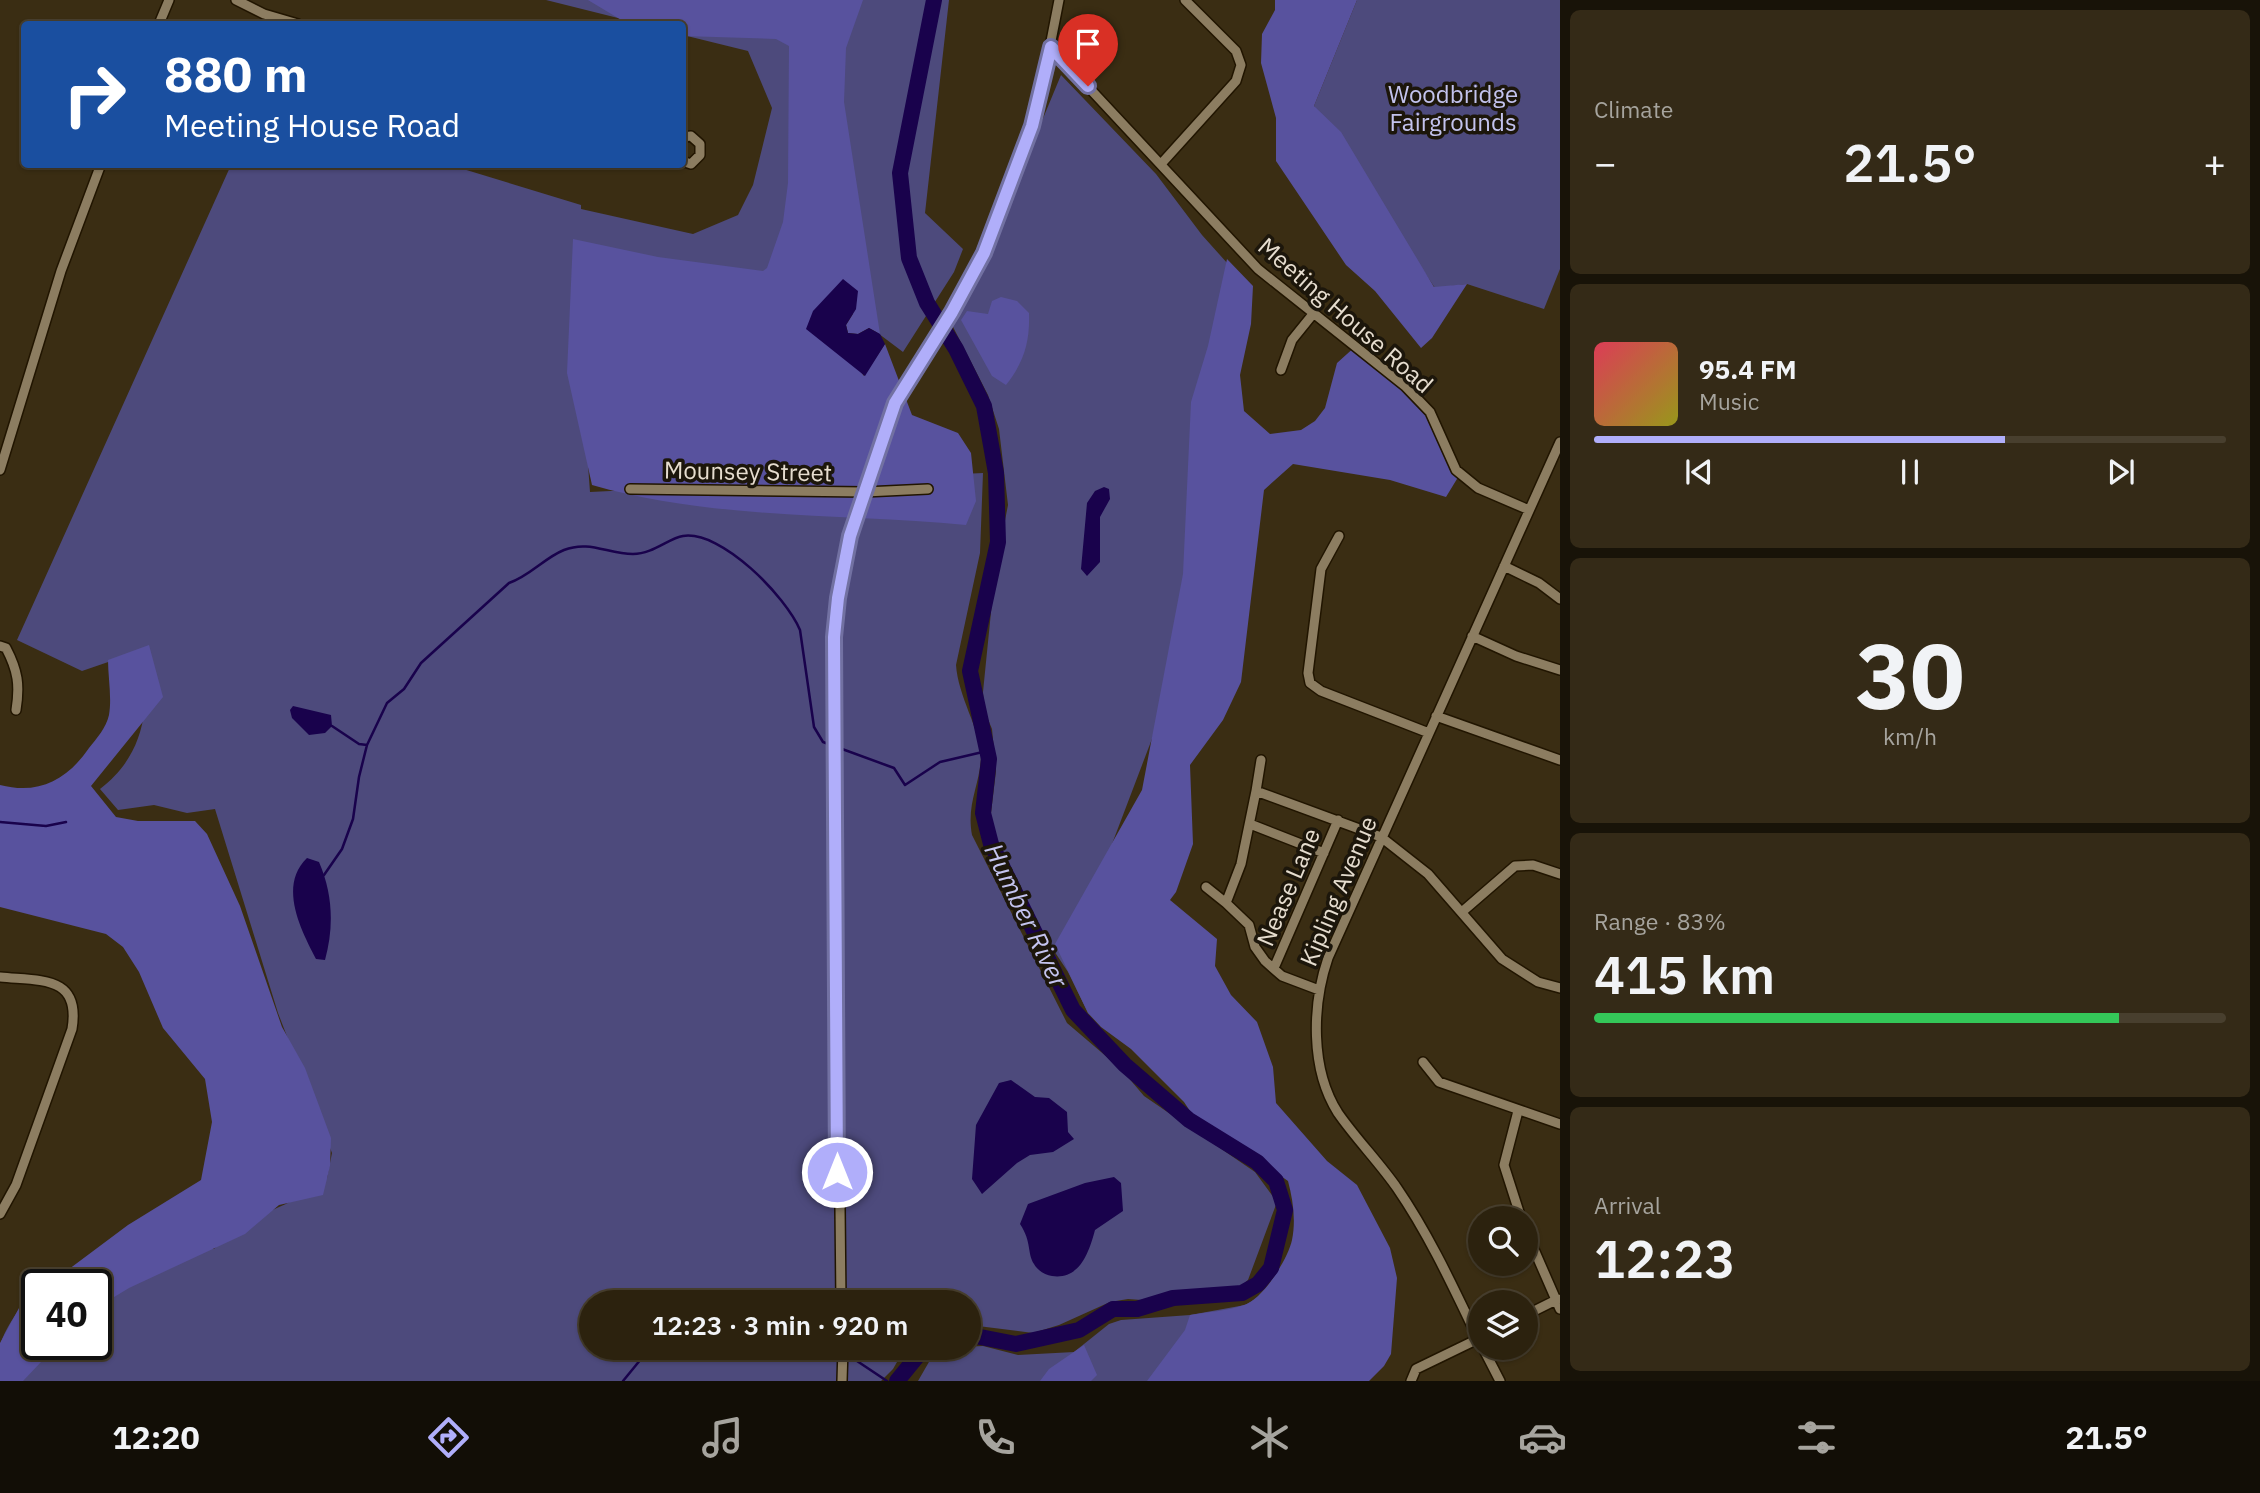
<!DOCTYPE html>
<html lang="en">
<head>
<meta charset="utf-8">
<style>
	body { margin:0; font-family:"IBM Plex Sans",sans-serif; background:#342a17; color:#f1f3f6; height:100vh; display:flex; flex-direction:column; font-size:26px; white-space:nowrap }
	* { box-sizing:border-box; margin:0 }
	p { font-size:23px; color:#a6a49e }
	.icon { flex:none; width:38px; height:38px; fill:none; stroke:currentColor; stroke-width:2; stroke-linecap:round; stroke-linejoin:round }
	.map { position:relative; flex:1; overflow:hidden }
	.drawer { display:flex; flex-direction:column; gap:10px; padding:10px; background:#181308; width:700px }
	.drawer>* { flex:none }
	.banner { position:absolute; left:21px; top:21px; width:665px; height:147px; border-radius:7px; box-shadow:0 2px 5px #0004,0 0 0 2px #483f2e; background:#1a4fa0; color:#fff; overflow:hidden }
	.tools { position:absolute; left:1468px; top:1206px; display:grid; gap:14px }
	.tools a { display:grid; place-items:center; width:70px; height:70px; border-radius:50%; background:#2c220e; box-shadow:0 2px 5px #0004,0 0 0 2px #483f2e; font-size:35px }
	.speed { position:absolute; left:21px; top:1269px; display:flex; gap:14px; font-size:35px; font-weight:700; text-align:center }
	.speed>* { display:grid; place-content:center; width:91px; height:91px; border-radius:50%; background:#2c220e; box-shadow:0 2px 5px #0004,0 0 0 2px #483f2e; line-height:1 }
	.speed .limit { border:4px solid #111; border-radius:10px; background:#fff; color:#111 }
	.pin { position:absolute; display:grid; place-items:center; width:60px; height:60px; color:#fff; margin:-72px -30px; border-radius:50% 50% 50% 0; rotate:-45deg; box-shadow:0 0 7px #0007 }
	.pin .icon { rotate:45deg }
	.me { position:absolute; width:77px; margin:-38px; rotate:0deg; stroke-linejoin:round; filter:drop-shadow(0 0 5px #0008) }
	.turn { display:flex; align-items:center; gap:24px; height:147px; padding:0 28px; font-size:32px }
	.turn .icon { width:91px; height:91px; stroke-width:2.5 }
	.turn b { display:block; font-size:49px; line-height:60px }
	.big { font-size:52px; font-weight:600; line-height:1.1 }
	.drawer .card { flex:1; display:flex; flex-direction:column; justify-content:center; gap:10px; min-width:0; padding:0 24px; border-radius:10px; background:#342a17 }
	.drawer .dial { align-items:center; gap:0 }
	.dial b { font-size:91px; line-height:1 }
	.song { display:flex; align-items:center; gap:21px }
	.cover { width:84px; height:84px; border-radius:10px; background:linear-gradient(135deg,hsl(350 70% 55%),hsl(60 70% 35%)) }
	.played { height:7px; border-radius:4px; background:linear-gradient(90deg,#b0aefa 65%,#483f2e 65%) }
	.keys { display:flex; justify-content:space-around; direction:ltr }
	.heat { display:flex; justify-content:space-between; align-items:center; font-size:38px; direction:ltr }
	.charge { height:10px; border-radius:5px; background:linear-gradient(90deg,#34c759 83%,#483f2e 0) }
	.trip { position:absolute; left:579px; top:1290px; width:402px; height:70px; border-radius:35px; background:#2c220e; box-shadow:0 2px 5px #0004,0 0 0 2px #483f2e; font-weight:600; line-height:70px; text-align:center }
	.dock { display:flex; height:112px; justify-content:space-around; align-items:center; background:#120e06; color:#a6a49e }
	.dock .icon { width:49px; height:49px }
	.dock .active { color:#b0aefa }
	.dock b { font-size:32px; color:#f1f3f6 }
	main { display:flex; flex:1; min-height:0 }
	.map>svg:first-child { display:block }
</style>
</head>
<body>
<main>
<div class="map">
<svg width="1560" height="1381" viewBox="0 0 1560 1381">
	<rect width="100%" height="100%" fill="#3a2d13"/>
	<path fill="#4d4a7c" d="M 546,0 L 949,0 L 925,213 L 963,249 L 954,272 L 903,352 L 830,297 L 584,410 L 590,492 L 983,473 L 980,553 L 956,665 C 958,696 980,730 981,754 C 981,783 966,803 972,835 L 1067,1023 L 1121,1069 L 1144,1096 L 1255,1172 L 1277,1202 L 1248,1280 L 1233,1293 L 1155,1301 L 1128,1299 L 1110,1302 L 1059,1325 L 1033,1333 L 970,1325 L 970,1302 L 592,1302 L 592,1348 L 905,1348 L 893,1369 L 881,1381 L 0,1381 C 0,1370 0,1358 0,1347 C 2,1333 24,1298 37,1291 L 37,1344 L 96,1344 L 96,1284 L 49,1284 L 127,1242 L 176,1241 L 214,1249 C 237,1224 250,1220 279,1207 C 296,1200 312,1188 327,1178 L 332,1153 L 278,1013 L 215,809 L 187,813 L 154,805 L 118,810 L 100,789 C 149,751 146,706 149,648 L 82,671 L 17,640 L 231,165 L 450,165 L 581,205 L 581,209 L 693,234 L 738,215 L 753,185 L 772,108 L 748,51 L 683,35 L 682,24 L 642,24 Z
		M 1357,0 L 1560,0 L 1560,269 L 1544,309 L 1467,284 L 1435,288 L 1314,106 Z
		M 1061,75 L 1156,174 L 1202,235 L 1228,264 L 1174,681 L 1096,886 L 1109,1032 L 1088,1013 L 1068,972 L 1031,916 L 989,830 L 996,771 L 992,729 L 984,710 L 983,692 L 995,572 L 1008,505 L 999,429 L 988,395 L 952,325 L 986,256 Z
		M 1257,1298 L 1226,1381 L 918,1381 L 937,1348 L 983,1346 L 1018,1355 L 1074,1352 L 1109,1324 L 1121,1320 L 1190,1315 L 1245,1305 Z"/>
	<path fill="#58529e" d="M 588,0 L 863,0 L 846,48 L 844,102 L 880,334 L 869,328 L 858,334 L 848,333 L 846,325 L 856,309 L 813,311 L 864,376 L 885,344 L 912,415 L 958,433 L 971,453 L 976,501 L 966,525 C 842,513 713,520 592,485 L 567,373 L 573,239 L 658,257 L 763,271 L 767,268 L 783,222 L 788,183 L 789,46 L 776,39 L 683,36 L 682,24 L 628,24 Z
		M 1275,0 L 1357,0 L 1314,106 L 1341,132 L 1434,287 L 1467,284 L 1432,338 L 1421,348 L 1375,291 L 1346,265 L 1276,161 L 1276,118 L 1261,63 L 1262,34 L 1275,10 Z
		M 1227,259 L 1253,286 L 1251,324 L 1240,375 L 1244,411 L 1270,434 L 1301,430 L 1315,421 L 1325,408 L 1337,363 L 1357,345 L 1425,405 L 1460,474 L 1446,497 L 1390,480 L 1293,464 L 1264,490 L 1241,682 L 1223,720 L 1190,765 L 1193,844 L 1176,892 L 1170,900 L 1217,939 L 1215,966 L 1231,995 L 1257,1022 L 1273,1067 L 1276,1103 L 1327,1161 L 1357,1185 L 1390,1248 L 1397,1278 L 1391,1354 L 1384,1366 L 1369,1381 L 1147,1381 L 1185,1330 L 1190,1315 C 1207,1312 1227,1311 1244,1305 C 1263,1299 1288,1259 1292,1240 C 1296,1220 1293,1200 1288,1181 L 1192,1114 L 1184,1102 L 1131,1049 L 1101,1027 L 1088,1013 L 1055,944 L 1142,790 L 1183,574 L 1191,402 L 1208,346 Z
		M 1001,297 L 1017,301 L 1029,313 C 1030,342 1024,362 1006,385 L 992,376 L 961,320 L 967,311 L 988,314 L 992,301 Z
		M 149,645 L 163,697 L 91,786 L 116,817 L 138,821 L 195,821 L 207,834 L 240,906 L 282,1027 L 305,1068 L 331,1138 L 330,1166 L 323,1195 L 279,1205 L 245,1234 L 129,1288 L 96,1308 L 96,1284 L 49,1284 L 128,1225 L 201,1180 L 212,1122 L 205,1079 L 163,1028 L 139,972 L 123,947 L 106,934 L 0,907 L 0,785 C 39,795 67,780 89,748 C 97,738 106,728 109,715 C 112,698 108,677 108,660 Z
		M 37,1291 L 37,1344 L 58,1344 L 23,1381 L 0,1381 L 0,1343 L 19,1308 Z
		M 1084,1345 L 1097,1375 L 1091,1381 L 1040,1381 L 1049,1369 Z"/>
	<path fill="#19024c" d="M 843,279 L 858,291 L 856,309 L 846,325 L 848,333 L 858,334 L 869,328 L 880,334 L 885,344 L 865,376 L 806,329 L 813,311 Z
		M 1104,487 L 1109,489 L 1110,499 L 1100,517 L 1100,562 L 1087,576 L 1081,569 L 1087,503 L 1095,491 Z
		M 293,706 L 331,715 L 332,726 L 325,733 L 309,735 L 292,718 L 290,710 Z
		M 307,858 L 319,862 C 333,894 334,927 325,960 L 316,959 C 301,930 278,886 307,858 Z
		M 1011,1080 L 1035,1097 L 1049,1098 L 1067,1112 L 1068,1132 L 1074,1139 L 1053,1152 L 1030,1155 L 1017,1163 L 982,1194 L 972,1179 L 976,1125 L 999,1083 Z
		M 1114,1177 L 1121,1183 L 1123,1211 L 1095,1230 C 1089,1252 1080,1280 1052,1276 C 1045,1275 1037,1270 1034,1264 C 1027,1253 1032,1242 1020,1224 L 1028,1204 L 1085,1183 Z"/>
	<g fill="none" stroke-linecap="round" stroke-linejoin="round">
		<path stroke="#19024c" stroke-width="2.5" d="M 332,726 L 359,744 L 367,745
			M 0,822 L 46,826 L 66,822
			M 324,875 L 342,849 L 353,819 L 359,777 L 367,745 L 387,703 L 404,689 L 421,663 L 509,583 C 530,576 544,558 564,550 C 589,540 608,554 633,554 C 653,554 669,538 683,536 C 722,530 786,597 800,630 L 814,727 L 823,742 L 894,768 L 905,785 L 940,762 L 987,751
			M 825,1348 L 835,1351
			M 851,1357 L 887,1381
			M 623,1381 L 650,1348"/>
		<path stroke="#19024c" stroke-width="16" d="M 934,0 L 900,173 L 909,258 L 927,303 L 956,349 L 984,406 L 996,473 L 998,542 L 970,671 L 989,759 L 983,813 L 991,844 L 1073,1010 L 1125,1065 L 1189,1120 L 1257,1162 L 1276,1181 L 1285,1210 L 1271,1268 L 1258,1284 L 1242,1293 L 1173,1298 L 1137,1309 L 1113,1309 L 1079,1330 L 1016,1344 L 970,1335
			M 897,1381 L 924,1348"/>
		<defs>
			<path id="minor" d="M 236,0 L 264,14 L 298,24
				M 159,24 L 169,0
				M 1051,47 L 1258,269 L 1405,386 L 1430,412 L 1456,470 L 1478,488 L 1529,510
				M 682,137 L 691,136 L 700,144 L 700,155 L 691,164 L 682,161
				M 1161,164 L 1236,81 L 1241,65 L 1236,51 L 1185,0
				M 1281,370 L 1292,340 L 1313,314
				M 0,470 L 61,271 L 101,164
				M 630,489 L 865,492 L 928,489
				M 1339,536 L 1321,569 L 1308,673 L 1310,683 L 1321,691 L 1429,733
				M 1504,566 L 1539,583 L 1560,599
				M 1472,636 L 1516,656 L 1560,670
				M 0,646 L 6,648 C 18,671 20,685 16,710
				M 1436,716 L 1560,760
				M 1256,791 L 1261,760
				M 1250,824 L 1324,853
				M 1206,887 L 1226,903
				M 1463,911 L 1515,866 L 1533,865 L 1560,874
				M 1274,968 L 1338,820
				M 0,977 C 40,981 81,975 72,1029 L 16,1185 L 0,1214
				M 1319,990 L 1282,976 L 1265,961 L 1255,947 L 1249,925 L 1226,903 L 1241,864 L 1256,791 L 1381,837 L 1428,874 L 1502,959 L 1538,982 L 1560,988
				M 1423,1062 L 1439,1082 L 1560,1124
				M 1518,1111 L 1504,1165 L 1521,1218
				M 1526,1231 L 1560,1309
				M 841,1302 L 834,637 L 838,598 L 850,536 L 895,403 L 952,312 L 984,253 L 1038,108 L 1059,0
				M 1526,1315 L 1558,1299
				M 1480,1343 C 1455,1291 1430,1236 1397,1188 C 1379,1162 1356,1139 1338,1113 C 1310,1069 1312,1005 1328,958 L 1560,442
				M 1483,1348 L 1500,1381
				M 842,1381 L 843,1348
				M 1411,1381 L 1416,1369 L 1480,1338"/>
		</defs>
		<use href="#minor" stroke="#211500" stroke-width="12"/>
		<use href="#minor" stroke="#8c7d61" stroke-width="9"/>
	</g>
	<g fill="none" stroke-linecap="round" stroke-linejoin="round">
		<defs>
			<path id="route" d="M 837,1172 L 834,637 L 838,598 L 850,536 L 895,403 L 952,312 L 984,253 L 1032,126 L 1051,47 L 1088,86"/>
		</defs>
		<use href="#route" stroke="#7271a2" stroke-width="18"/>
		<use href="#route" stroke="#b0aefa" stroke-width="12"/>
	</g>
	<g text-anchor="middle" dominant-baseline="central" stroke-width="7" stroke-linejoin="round" paint-order="stroke">
		<g font-size="24" fill="#c3c3ee" stroke="#1c160b">
			<text x="1453" y="94">Woodbridge<tspan x="1453" dy="28">Fairgrounds</tspan></text>
		</g>
		<g font-size="24" fill="#e6ddcf" stroke="#1c160b">
			<text transform="translate(1346 315) rotate(41)">Meeting House Road</text>
			<text transform="translate(748 471) rotate(1)">Mounsey Street</text>
			<text transform="translate(1288 887) rotate(-67)">Nease Lane</text>
			<text transform="translate(1338 891) rotate(-67)">Kipling Avenue</text>
		</g>
		<g font-size="26" font-style="italic" fill="#c4c4ef" stroke="#1c160b">
			<text transform="translate(1027 915) rotate(64)">Humber River</text>
		</g>
	</g>
</svg>
<div class="tools">
<a><svg class="icon" aria-label="search" viewBox="0 0 24 24"><circle cx="10" cy="10" r="6"/><path d="M15 15l6 6"/></svg></a>
<a><svg class="icon" aria-label="layers" viewBox="0 0 24 24"><path d="M12 4l9 5-9 5-9-5zM3 14l9 5 9-5"/></svg></a>
</div>
<div class="speed"><div class="limit">40</div></div>
<div class="pin" style="left:1088px;top:86px;background:#d93025"><svg class="icon" aria-label="arrive" viewBox="0 0 24 24"><path d="M6 21V4h12l-3 4 3 4H6"/></svg></div>
<svg class="me" style="left:837px;top:1172px" viewBox="-20 -20 40 40"><circle r="17" fill="#b0aefa" stroke="#fff" stroke-width="3"/><path d="M0-11L8 9 0 5-8 9z" fill="#fff"/></svg>
<div class="trip">12:23 · 3 min · 920 m</div>
<div class="banner">
<div class="turn"><svg class="icon" aria-label="right" viewBox="0 0 24 24"><path d="M7 20v-9h11M14 6l5 5-5 5"/></svg><div><b>880 m</b>Meeting House Road</div></div>
</div>
</div>
<section class="drawer">
<div class="card"><p>Climate</p>
<div class="heat"><a>−</a><b class="big">21.5°</b><a>+</a></div>
</div>
<div class="card">
<div class="song"><i class="cover"></i><div><b>95.4 FM</b><p>Music</p></div></div>
<div class="played"></div>
<div class="keys"><svg class="icon" aria-label="previous" viewBox="0 0 24 24"><path d="M18 5L8 12l10 7zM5 5v14"/></svg><svg class="icon" aria-label="pause" viewBox="0 0 24 24"><path d="M8 5v14M16 5v14"/></svg><svg class="icon" aria-label="next" viewBox="0 0 24 24"><path d="M6 5l10 7-10 7zM19 5v14"/></svg></div>
</div>
<div class="card dial"><b>30</b><p>km/h</p></div>
<div class="card"><p>Range · 83%</p><b class="big">415 km</b><div class="charge"></div></div>
<div class="card"><p>Arrival</p><b class="big">12:23</b></div>
</section>
</main>
<nav class="dock">
<b>12:20</b>
<svg class="icon active" aria-label="directions" viewBox="0 0 24 24"><path d="M12 3l9 9-9 9-9-9zM9 14v-3h6M13 9l2 2-2 2"/></svg>
<svg class="icon" aria-label="music" viewBox="0 0 24 24"><path d="M9 18V5l10-2v13"/><circle cx="6" cy="18" r="3"/><circle cx="16" cy="16" r="3"/></svg>
<svg class="icon" aria-label="phone" viewBox="0 0 24 24"><path d="M5 4h4l2 5-3 2q2 4 5 5l2-3 5 2v4C11 20 4 13 5 4z"/></svg>
<svg class="icon" aria-label="climate" viewBox="0 0 24 24"><path d="M12 3v18M4 7l16 10M4 17L20 7"/></svg>
<svg class="icon" aria-label="car" viewBox="0 0 24 24"><path d="M5 17H2v-5l4-1 3-4h7l3 4 3 1v5h-3M9 17h6M6 11h13"/><circle cx="7" cy="17" r="2"/><circle cx="17" cy="17" r="2"/></svg>
<svg class="icon" aria-label="filters" viewBox="0 0 24 24"><path d="M4 7h16M4 17h16"/><circle cx="9" cy="7" r="2"/><circle cx="15" cy="17" r="2"/></svg>
<b>21.5°</b>
</nav>
</body>
</html>
